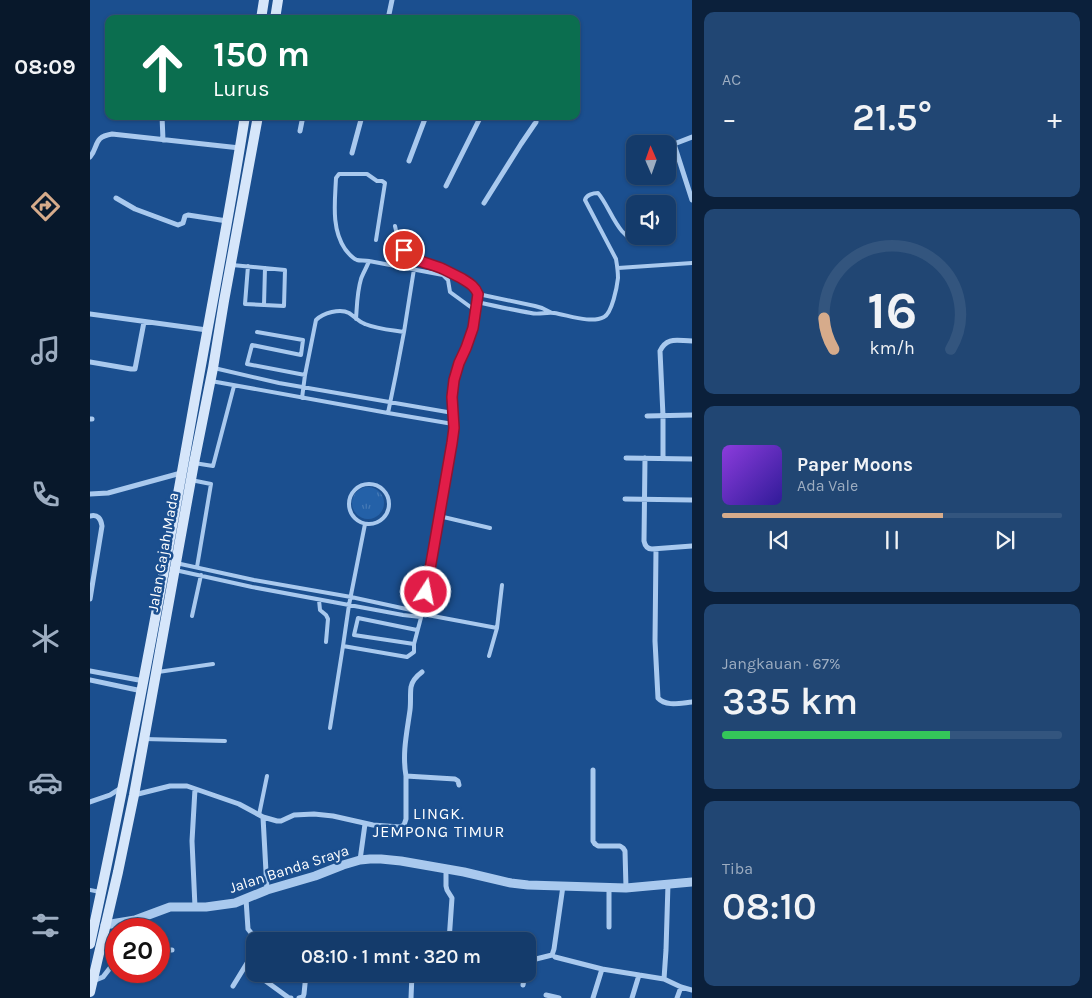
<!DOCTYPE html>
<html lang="id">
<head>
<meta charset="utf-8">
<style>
	body { margin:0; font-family:Karla,sans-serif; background:#214673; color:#f1f3f6; height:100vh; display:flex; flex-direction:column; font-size:19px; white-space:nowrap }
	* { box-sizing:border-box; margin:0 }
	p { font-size:16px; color:#9dadc1 }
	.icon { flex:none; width:28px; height:28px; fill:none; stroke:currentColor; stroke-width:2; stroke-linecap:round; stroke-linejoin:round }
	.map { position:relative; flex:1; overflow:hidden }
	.details { display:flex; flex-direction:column; gap:12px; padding:12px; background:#0b203b; width:400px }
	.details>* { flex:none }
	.hud { position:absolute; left:15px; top:15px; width:475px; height:105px; border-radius:10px; box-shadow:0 1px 4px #0004,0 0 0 1px #33557e; background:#0b6e4f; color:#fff; overflow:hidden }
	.needle { width:32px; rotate:358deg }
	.controls { position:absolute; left:536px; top:135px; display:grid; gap:10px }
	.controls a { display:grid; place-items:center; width:50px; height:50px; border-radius:10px; background:#143b6b; box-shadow:0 1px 4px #0004,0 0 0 1px #33557e; font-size:25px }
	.speed { position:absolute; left:15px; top:918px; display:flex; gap:10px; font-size:25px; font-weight:700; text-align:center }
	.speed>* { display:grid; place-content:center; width:65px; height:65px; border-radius:50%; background:#143b6b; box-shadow:0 1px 4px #0004,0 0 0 1px #33557e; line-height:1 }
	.speed .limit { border:8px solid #d22; background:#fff; color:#111 }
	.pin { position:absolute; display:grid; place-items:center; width:42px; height:42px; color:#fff; margin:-21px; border:2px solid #fff; border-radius:50%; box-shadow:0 1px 5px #0007 }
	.me { position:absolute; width:55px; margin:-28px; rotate:11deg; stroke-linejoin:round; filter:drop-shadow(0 0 4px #0008) }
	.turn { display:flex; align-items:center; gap:18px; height:105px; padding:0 25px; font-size:22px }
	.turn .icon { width:65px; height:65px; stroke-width:2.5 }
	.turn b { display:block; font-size:35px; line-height:42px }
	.big { font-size:38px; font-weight:600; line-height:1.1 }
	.details .widget { flex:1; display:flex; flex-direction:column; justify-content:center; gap:8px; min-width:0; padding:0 18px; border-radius:10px; background:#214673 }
	.details .dial { align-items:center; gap:0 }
	.dial svg { height:130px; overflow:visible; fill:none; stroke:#33557e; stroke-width:7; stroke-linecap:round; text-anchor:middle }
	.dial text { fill:#f1f3f6; stroke:none }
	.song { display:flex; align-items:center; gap:15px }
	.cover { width:60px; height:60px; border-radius:8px; background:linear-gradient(135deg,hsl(270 70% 55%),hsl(250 70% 35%)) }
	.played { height:5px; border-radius:2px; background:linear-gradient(90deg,#d6ab8b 65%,#33557e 65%) }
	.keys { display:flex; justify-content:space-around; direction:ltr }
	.heat { display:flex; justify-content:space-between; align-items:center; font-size:28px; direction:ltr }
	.charge { height:8px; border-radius:4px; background:linear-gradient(90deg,#34c759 67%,#33557e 0) }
	.trip { position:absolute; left:156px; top:932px; width:290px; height:50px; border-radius:10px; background:#143b6b; box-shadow:0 1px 4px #0004,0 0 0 1px #33557e; font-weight:600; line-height:50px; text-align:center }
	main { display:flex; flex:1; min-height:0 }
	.tabs { display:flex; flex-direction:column; width:90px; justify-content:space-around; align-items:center; background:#08182b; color:#9dadc1 }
	.tabs .icon { width:35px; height:35px }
	.tabs .on { color:#d6ab8b }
	.tabs b { font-size:22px; color:#f1f3f6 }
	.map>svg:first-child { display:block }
</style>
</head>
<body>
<main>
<nav class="tabs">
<b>08:09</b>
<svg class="icon on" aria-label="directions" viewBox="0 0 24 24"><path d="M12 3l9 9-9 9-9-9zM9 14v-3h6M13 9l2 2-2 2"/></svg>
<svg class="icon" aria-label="music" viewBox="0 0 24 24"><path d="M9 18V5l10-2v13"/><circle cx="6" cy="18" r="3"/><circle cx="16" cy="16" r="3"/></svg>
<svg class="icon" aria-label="phone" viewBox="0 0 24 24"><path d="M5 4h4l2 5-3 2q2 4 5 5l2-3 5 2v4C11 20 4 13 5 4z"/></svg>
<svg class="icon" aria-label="climate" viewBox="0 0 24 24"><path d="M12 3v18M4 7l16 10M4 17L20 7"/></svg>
<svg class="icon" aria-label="car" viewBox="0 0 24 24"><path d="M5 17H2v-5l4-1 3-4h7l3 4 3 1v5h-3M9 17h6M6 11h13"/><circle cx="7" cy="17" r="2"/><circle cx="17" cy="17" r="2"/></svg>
<svg class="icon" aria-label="filters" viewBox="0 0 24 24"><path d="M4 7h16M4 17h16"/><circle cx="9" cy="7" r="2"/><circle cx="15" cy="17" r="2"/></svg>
</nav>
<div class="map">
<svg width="602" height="998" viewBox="0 0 602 998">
	<defs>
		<pattern id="grass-tufts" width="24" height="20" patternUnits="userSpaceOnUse" patternTransform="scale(1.25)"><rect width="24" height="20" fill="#2461a8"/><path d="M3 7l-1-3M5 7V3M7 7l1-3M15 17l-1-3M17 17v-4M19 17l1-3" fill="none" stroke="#4579b5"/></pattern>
	</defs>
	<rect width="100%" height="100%" fill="#1b4f8f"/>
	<path fill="url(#grass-tufts)" d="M262 503a16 16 0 1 1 32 0a16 16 0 1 1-32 0Z"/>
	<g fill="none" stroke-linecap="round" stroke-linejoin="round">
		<path stroke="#a9c9ee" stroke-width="4" d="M 279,261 L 353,275 L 358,280 L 360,292 L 386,311
			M 142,265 L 195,270 L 194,306 L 155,304 L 158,266
			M 528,268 L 602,263
			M 388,294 L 445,306 L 452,308 L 462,313
			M 387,302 C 405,306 423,310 441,313 C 448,315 456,312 464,313 C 478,315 501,324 514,317 C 522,313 527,287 528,278 C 528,271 527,265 526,259 L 495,200 C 496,195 503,193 508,193 C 521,208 528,240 550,241 C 559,241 569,238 578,237
			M 174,305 L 175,268
			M 266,319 C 267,306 267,292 271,279 C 273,273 277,267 279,261 C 275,260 270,261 267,260 C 262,258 258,253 255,249 C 241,228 245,202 246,178 L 249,174 L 277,174 L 287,181 L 292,181 L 295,183 L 286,240
			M 167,332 L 213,340 L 211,355 L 162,345 L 157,364 L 215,375
			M 314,332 L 324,269
			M 124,368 L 189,383 L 363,413
			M 121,381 L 298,413 L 363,424
			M 212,398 L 215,375 L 226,320 C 233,313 250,308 259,313 C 265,317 269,322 275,324 C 287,329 301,330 314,332 L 306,374 L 298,413
			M 104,463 L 123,466 L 144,386
			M 101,480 L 121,484 L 107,567
			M259 504a20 20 0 1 1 40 0a20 20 0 1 1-40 0Z
			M 349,516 L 400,528
			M 86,563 L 164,580 L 261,597 L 321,610 L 333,610
			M 85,570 L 162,587 L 313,615 L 331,617
			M 229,600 L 230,610 L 236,615 L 238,619 L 236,642
			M 332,614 L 407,628 L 412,585
			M 102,616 L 111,575
			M 324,644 L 264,635 L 268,618 L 327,630
			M 253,646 L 259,605 L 275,524
			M 399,656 L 407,628
			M 68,672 L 123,664
			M 240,728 L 253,646 L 317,657 L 324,652 L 324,644 L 333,610 L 346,539 L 362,443 L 364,428 L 362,406 L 363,388 L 366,371 L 380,338 L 385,317 L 388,294 L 386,289 L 383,286 C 373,279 363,273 352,268 C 343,265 324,261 318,256 C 310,249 307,236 305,226
			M 54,739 L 135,741
			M 169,815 L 177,776
			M 0,890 L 10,892"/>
		<path stroke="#a9c9ee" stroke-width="5" d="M 298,19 L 302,0
			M 72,116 L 73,140
			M 210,131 L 213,116
			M 602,137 L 584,144 L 602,200
			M 262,153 L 272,116
			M 0,157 C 9,146 3,137 22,134 L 150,148
			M 319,161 L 336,116
			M 356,186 L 391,116
			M 26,198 L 45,209 L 88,225 L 93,223 L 95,216 L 98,215 L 137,221
			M 394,203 L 431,144 L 446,122 L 446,116
			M 0,314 L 117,330
			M 0,362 L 41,369 L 45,369 L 54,322
			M 557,416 L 602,415
			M 0,419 L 2,419
			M 536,458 L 602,459
			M 555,458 L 554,541 C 555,546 557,549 562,549 L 602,546
			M 573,458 L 573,416 L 570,351 C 577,336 588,341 602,341
			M 0,494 L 18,493 L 91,473
			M 535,499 L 602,500
			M 0,516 C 8,514 11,519 12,526 L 0,599
			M 566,549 L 565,641 L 568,698 C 576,707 591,703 602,702
			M 0,671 L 54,681
			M 0,680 L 52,691
			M 503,770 L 503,841 L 505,844 L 508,846 L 530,846 L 533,848 L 535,851 L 536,888
			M 316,776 C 312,753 317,732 320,710 C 321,702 320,694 321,687 C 322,681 328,675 332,672
			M 44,795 L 80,786 L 97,786 L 149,804 L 173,817 L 187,821 L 191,821 L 204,815 L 224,814 L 243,816 L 283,825 L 310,827 L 314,825 L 316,819 L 316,776 L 365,779 L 368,781 L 369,785
			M 0,802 L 20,795 L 31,788
			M 173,817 L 177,890
			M 270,860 L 275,824
			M 356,869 L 356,886 L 357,890 L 362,898 L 359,941
			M 578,884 L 576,950 L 574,979 L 591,987 L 602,990
			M 156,899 L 158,929 L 162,934 L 171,937 L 171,940 L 170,941
			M 105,907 L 102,841 L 105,789
			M 519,927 L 519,888
			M 69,954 L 76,950 L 82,950
			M 465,957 L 512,969 L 574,979
			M 438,965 L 442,960 L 462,955 L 464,949 L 473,886
			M 166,974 L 199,998 L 201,998
			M 3,981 L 13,977 L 20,968 L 26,964
			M 433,985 L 435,974
			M 143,986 L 165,950
			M 456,995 L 469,998
			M 209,998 L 213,997 L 214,994 L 216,974
			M 321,998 L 322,974
			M 503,998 L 512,969
			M 542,998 L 549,975
			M 587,998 L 591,987"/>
		<path stroke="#a9c9ee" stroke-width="9" d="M 15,925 L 45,920 L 80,907 L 116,907 L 145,903 L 177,890 L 225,876 L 253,865 L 270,860 L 280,859 L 291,859 L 311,861 L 374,872 L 421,883 L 438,885 L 536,888 L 602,882"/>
		<path stroke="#d6e6fa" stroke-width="10" d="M 171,19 L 174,0
			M 185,19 L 188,0
			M 0,944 C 38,770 70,596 101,421 C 119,319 139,218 155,116
			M 0,992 L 28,872 L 44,795 L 104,463 L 123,368 L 134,301 L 168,116"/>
	</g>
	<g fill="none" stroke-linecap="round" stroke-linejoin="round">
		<defs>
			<path id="route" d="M 314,250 C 323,262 340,263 353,269 C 359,272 365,275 371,278 C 379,283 385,286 388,294 L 383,328 L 376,348 L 369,363 L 364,380 L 362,397 L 364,428 L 362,443 L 336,592"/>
		</defs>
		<use href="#route" stroke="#92132f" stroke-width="12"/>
		<use href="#route" stroke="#e11d48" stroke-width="9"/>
	</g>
	<g text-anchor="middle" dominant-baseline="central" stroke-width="5" stroke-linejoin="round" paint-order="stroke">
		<g font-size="15" fill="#fff" stroke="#1b4f8f">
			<text transform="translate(73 552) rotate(-80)">Jalan Gajah Mada</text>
			<text transform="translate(199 869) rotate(-18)">Jalan Banda Sraya</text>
		</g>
		<g font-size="16" letter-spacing="1" fill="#fff" stroke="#1b4f8f">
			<text x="349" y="813">LINGK.<tspan x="349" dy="18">JEMPONG TIMUR</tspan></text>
		</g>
	</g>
</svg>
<div class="controls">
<a><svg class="needle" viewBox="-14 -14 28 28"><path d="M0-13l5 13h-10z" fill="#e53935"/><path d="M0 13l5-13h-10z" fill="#9dadc1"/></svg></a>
<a><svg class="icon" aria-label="sound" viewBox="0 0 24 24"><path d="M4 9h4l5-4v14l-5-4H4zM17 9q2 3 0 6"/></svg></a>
</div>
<div class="speed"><div class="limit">20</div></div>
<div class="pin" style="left:314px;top:250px;background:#d93025"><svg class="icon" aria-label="arrive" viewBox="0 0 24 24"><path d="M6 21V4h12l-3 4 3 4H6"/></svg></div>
<svg class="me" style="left:336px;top:592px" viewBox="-20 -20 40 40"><circle r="17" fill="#e11d48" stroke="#fff" stroke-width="3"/><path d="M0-11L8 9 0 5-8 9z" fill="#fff"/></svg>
<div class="trip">08:10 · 1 mnt · 320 m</div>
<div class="hud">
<div class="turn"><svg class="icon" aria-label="ahead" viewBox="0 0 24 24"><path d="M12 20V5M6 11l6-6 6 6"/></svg><div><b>150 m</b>Lurus</div></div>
</div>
</div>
<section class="details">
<div class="widget"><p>AC</p>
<div class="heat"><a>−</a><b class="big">21.5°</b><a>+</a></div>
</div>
<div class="widget dial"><svg viewBox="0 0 100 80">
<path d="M14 69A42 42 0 1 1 86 69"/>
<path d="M14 69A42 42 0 0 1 8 50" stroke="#d6ab8b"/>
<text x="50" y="56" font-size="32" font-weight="700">16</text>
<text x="50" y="72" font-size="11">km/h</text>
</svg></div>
<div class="widget">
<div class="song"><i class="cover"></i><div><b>Paper Moons</b><p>Ada Vale</p></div></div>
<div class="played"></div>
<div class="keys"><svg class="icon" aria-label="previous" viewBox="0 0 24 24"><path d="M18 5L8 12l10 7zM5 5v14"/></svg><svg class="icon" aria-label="pause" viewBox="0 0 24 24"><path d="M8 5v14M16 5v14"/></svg><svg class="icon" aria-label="next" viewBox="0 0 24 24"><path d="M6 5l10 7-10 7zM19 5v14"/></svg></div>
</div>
<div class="widget"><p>Jangkauan · 67%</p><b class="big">335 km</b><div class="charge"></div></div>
<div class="widget"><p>Tiba</p><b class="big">08:10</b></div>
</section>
</main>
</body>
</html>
